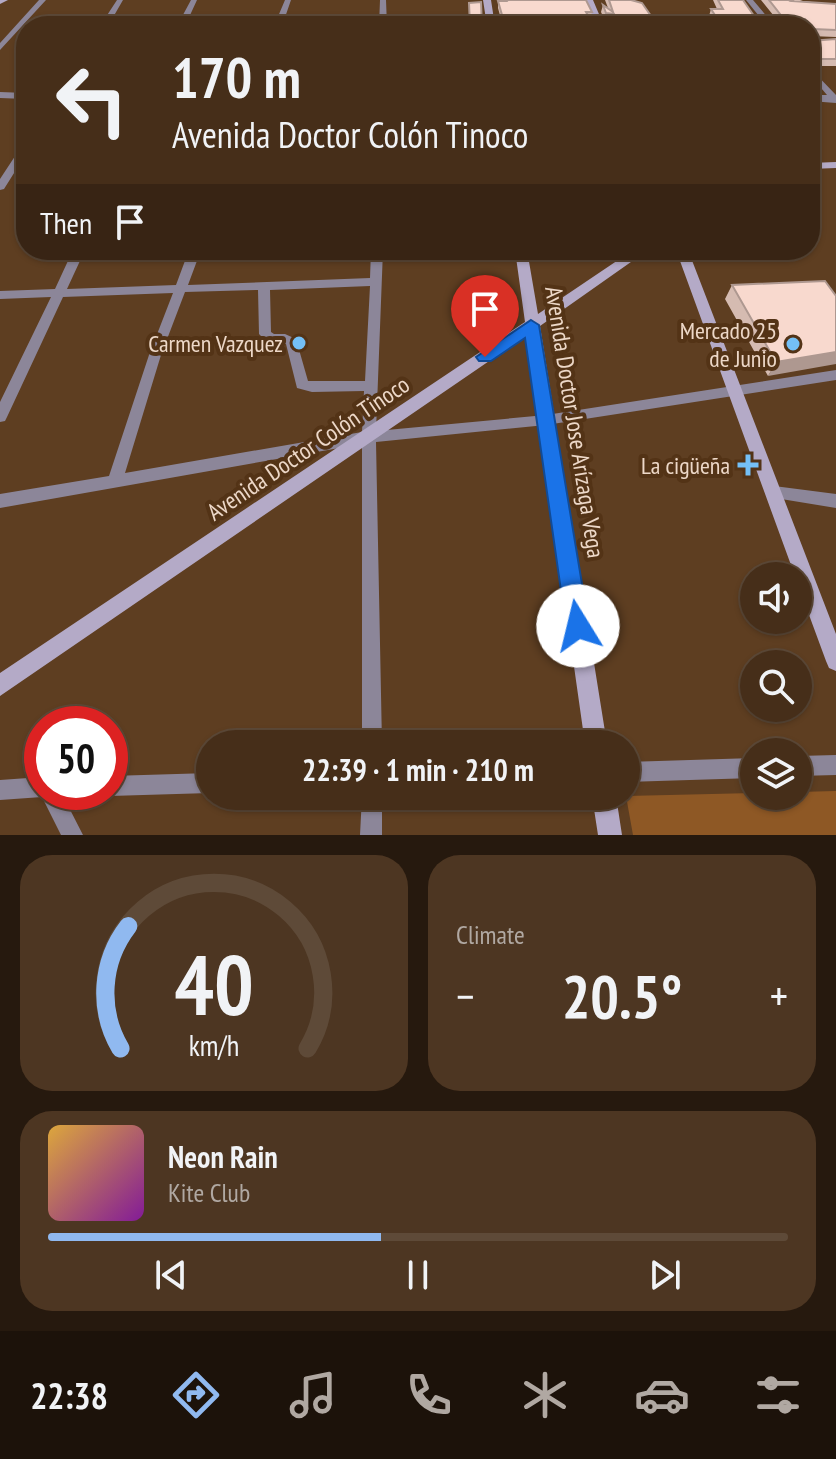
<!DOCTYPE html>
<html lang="en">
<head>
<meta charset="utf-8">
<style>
	body { margin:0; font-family:"PT Sans Narrow",sans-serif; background:#4d3622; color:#f1f3f6; height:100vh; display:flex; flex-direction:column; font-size:30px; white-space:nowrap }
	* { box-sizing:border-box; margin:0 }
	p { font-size:26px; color:#b0a8a2 }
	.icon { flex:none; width:44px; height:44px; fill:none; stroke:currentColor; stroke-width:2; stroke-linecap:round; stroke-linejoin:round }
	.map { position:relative; height:835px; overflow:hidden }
	.panel { display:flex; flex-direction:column; gap:20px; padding:20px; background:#26190e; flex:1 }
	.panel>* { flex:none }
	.guide { position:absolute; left:16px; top:16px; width:804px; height:244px; border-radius:32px; box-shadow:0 2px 6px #0004,0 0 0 2px #5e4a38; background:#462e19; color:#f1f3f6; overflow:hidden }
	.controls { position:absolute; left:740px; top:562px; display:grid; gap:16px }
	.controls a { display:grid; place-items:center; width:72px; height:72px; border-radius:50%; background:#462e19; box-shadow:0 2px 6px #0004,0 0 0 2px #5e4a38; font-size:40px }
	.speed { position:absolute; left:24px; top:706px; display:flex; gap:16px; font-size:40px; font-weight:700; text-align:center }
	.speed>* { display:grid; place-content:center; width:104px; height:104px; border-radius:50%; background:#462e19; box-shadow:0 2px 6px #0004,0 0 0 2px #5e4a38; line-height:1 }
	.speed .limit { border:12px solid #d22; background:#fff; color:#111 }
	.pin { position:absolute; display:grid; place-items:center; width:68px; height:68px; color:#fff; margin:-82px -34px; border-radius:50% 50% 50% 0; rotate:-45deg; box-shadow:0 0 8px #0007 }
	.pin .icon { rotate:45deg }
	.me { position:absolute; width:88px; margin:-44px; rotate:351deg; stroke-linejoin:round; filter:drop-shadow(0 0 6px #0008) }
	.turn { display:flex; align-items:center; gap:28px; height:168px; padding:0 24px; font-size:36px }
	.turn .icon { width:104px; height:104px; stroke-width:2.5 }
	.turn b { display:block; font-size:56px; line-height:68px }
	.then { display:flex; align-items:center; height:76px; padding:0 24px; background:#0003; gap:16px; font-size:30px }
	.big { font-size:60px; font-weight:800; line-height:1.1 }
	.panel .card { flex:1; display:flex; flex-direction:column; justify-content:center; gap:12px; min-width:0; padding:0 28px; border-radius:32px; background:#4d3622 }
	.panel .dial { align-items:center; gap:0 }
	.dial svg { height:208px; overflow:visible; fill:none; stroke:#5e4a38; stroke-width:7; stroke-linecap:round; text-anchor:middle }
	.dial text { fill:#f1f3f6; stroke:none }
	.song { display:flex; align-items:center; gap:24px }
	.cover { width:96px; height:96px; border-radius:12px; background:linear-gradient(135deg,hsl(40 70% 55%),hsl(290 70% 35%)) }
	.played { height:8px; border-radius:4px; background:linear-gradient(90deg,#90b9f0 45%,#5e4a38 45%) }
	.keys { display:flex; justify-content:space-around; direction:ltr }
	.heat { display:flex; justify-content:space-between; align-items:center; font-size:44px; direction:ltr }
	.panel .tiles { flex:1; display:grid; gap:20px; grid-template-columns:1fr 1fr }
	.card:last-child { grid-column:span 2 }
	.trip { position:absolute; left:196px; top:730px; width:444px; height:80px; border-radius:40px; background:#462e19; box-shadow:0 2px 6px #0004,0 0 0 2px #5e4a38; font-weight:800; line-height:80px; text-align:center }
	.tabs { display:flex; height:128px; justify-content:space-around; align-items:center; background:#1c120a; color:#b0a8a2 }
	.tabs .icon { width:56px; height:56px }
	.tabs .selected { color:#90b9f0 }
	.tabs b { font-size:36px; color:#f1f3f6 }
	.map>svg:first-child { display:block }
</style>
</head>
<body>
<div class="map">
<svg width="836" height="835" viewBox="0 0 836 835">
	<rect width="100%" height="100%" fill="#5e3e21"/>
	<path fill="#8e5825" d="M 836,791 L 836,835 L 633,835 L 626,796 L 754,793 L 754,796 L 798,796 L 798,792 Z"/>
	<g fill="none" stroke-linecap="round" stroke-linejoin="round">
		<path fill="#8c8699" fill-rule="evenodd" d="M 39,0 L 46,0 L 0,50 L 0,43 Z
			M 117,0 L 123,0 L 108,26 L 100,26 Z
			M 191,0 L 197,0 L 185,26 L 177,26 Z
			M 285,0 L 291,0 L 282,26 L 274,26 Z
			M 380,0 L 386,0 L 387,26 L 379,26 Z
			M 746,0 L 753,0 L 775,26 L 767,26 Z
			M 810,68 L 836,95 L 836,103 L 810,101 L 810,95 L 827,95 L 810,75 Z
			M 0,92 L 26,93 L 26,99 L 0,98 Z
			M 26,143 L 26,154 L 4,189 L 0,190 L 0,179 L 23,144 Z
			M 73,250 L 85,250 L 67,289 L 176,285 L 189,250 L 201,250 L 188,285 L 370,278 L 371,250 L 383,250 L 376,431 L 546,415 L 836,370 L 836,380 L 546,425 L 376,442 L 382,744 L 362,744 L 362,444 L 0,508 L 0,494 L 109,476 L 149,355 L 173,293 L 63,297 L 7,417 L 5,421 L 0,422 L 0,402 L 51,297 L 0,299 L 0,291 L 55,289 ZM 370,286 L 365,381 L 308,381 L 296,339 L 285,334 L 274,334 L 271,332 L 270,290 ZM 258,290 L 259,334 L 267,342 L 286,344 L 297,388 L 312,392 L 364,391 L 362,432 L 125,473 L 161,355 L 185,292 Z
			M 774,486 L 836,494 L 836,508 L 769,497 L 766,492 L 769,487 Z
			M 836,755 L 836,775 L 798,776 L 798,756 Z
			M 754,758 L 754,778 L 626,782 L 626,762 Z
			M 210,773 L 210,793 L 110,796 L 102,792 L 110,792 L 110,776 Z
			M 42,777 L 42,792 L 61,792 L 83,835 L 61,835 L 42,797 L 0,800 L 0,780 Z
			M 362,796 L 382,796 L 382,835 L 360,835 Z"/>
		<path fill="#b4aac7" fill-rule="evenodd" d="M 0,0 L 8,0 L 0,4 Z
			M 483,0 L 491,0 L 495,26 L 487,26 Z
			M 585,0 L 593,0 L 604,26 L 596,26 Z
			M 836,162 L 836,168 L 810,169 L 810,163 Z
			M 515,250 L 527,250 L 538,314 L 633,250 L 648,250 L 540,326 L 607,744 L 585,744 L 527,335 L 0,696 L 0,673 L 525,322 Z
			M 676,250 L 688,250 L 836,634 L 836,671 L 829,668 L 826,661 L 798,585 L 798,576 L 795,576 Z
			M 592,796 L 616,796 L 622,835 L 598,835 Z"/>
	</g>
	<path fill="#d5bbb1" d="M 504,0 L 586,0 L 592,12 L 590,20 L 594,26 L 519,26 L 518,23 L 502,23 L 498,8 L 498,1 L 504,1 Z
		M 605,0 L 631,0 L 651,16 L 649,23 L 633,22 L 632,26 L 615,26 L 612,21 L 605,21 L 601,12 L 603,5 L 608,8 Z
		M 713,0 L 743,0 L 761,26 L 716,26 L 709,16 L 711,9 L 717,9 Z
		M 761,0 L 803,0 L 800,1 L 836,4 L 836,37 L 810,36 L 810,26 L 782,26 Z
		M 836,39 L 836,66 L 816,66 L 810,59 L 810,41 Z
		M 825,281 L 768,376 L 725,299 L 732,285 Z"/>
	<path fill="#ae9890" d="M 836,352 L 836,364 L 768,376 L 776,362 Z"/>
	<path fill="#f8d9ce" stroke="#ae9890" stroke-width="2" d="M 505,0 L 586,0 L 592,12 L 586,12 L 594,26 L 523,26 L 519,15 L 502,15 L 498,1 L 506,1 Z
		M 609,0 L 631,0 L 642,3 L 651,16 L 629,15 L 633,22 L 618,22 L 614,14 L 606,13 L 603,5 L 613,12 Z
		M 718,0 L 743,0 L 761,26 L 722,26 L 711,9 L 723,9 Z
		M 769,0 L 794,0 L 792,1 L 836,4 L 836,30 L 813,29 L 805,19 L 784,19 Z
		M 481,2 L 482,26 L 470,26 L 469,3 Z
		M 836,39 L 836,59 L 819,59 L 810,48 L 810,41 Z
		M 825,281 L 836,296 L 836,352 L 776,362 L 732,285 Z"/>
	<path fill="#1a73e8" stroke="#114b97" stroke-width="2" d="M 531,320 L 539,325 L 589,626 L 586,634 L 578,637 L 570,634 L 566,626 L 525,338 L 491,361 L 479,361 L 476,357 Z"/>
	<g fill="#74c0f6" stroke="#533316" stroke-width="3">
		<circle cx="299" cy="343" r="8"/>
		<circle cx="793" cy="344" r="8"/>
		<path d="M744 453h8v8h8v8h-8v8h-8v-8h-8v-8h8z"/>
	</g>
	<g text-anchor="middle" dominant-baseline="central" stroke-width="8" stroke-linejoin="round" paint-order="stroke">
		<g font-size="24" fill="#edd8c8" stroke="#533316" text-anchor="end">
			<text x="777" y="330">Mercado 25<tspan x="777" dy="28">de Junio</tspan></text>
			<text x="283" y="343">Carmen Vazquez</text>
			<text x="730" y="465">La cigüeña</text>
		</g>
		<g font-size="24" fill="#edd8c8" stroke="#533316">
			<text transform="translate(575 422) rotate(81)">Avenida Doctor Jose Arízaga Vega</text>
			<text transform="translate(308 448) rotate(-34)">Avenida Doctor Colón Tinoco</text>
		</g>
	</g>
</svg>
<div class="controls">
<a><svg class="icon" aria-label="sound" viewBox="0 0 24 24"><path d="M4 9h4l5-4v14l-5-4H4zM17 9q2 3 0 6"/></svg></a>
<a><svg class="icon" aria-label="search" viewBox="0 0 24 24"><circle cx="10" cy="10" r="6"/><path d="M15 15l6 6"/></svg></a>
<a><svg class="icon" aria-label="layers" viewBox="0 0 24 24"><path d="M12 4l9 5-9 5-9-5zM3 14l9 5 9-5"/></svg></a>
</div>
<div class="speed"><div class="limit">50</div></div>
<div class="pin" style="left:485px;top:357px;background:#d93025"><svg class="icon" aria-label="arrive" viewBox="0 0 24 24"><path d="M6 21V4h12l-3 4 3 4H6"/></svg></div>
<svg class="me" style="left:578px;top:626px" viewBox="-20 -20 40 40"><circle r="19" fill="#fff"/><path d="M0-13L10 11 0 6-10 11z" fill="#1a73e8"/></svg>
<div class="trip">22:39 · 1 min · 210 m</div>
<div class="guide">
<div class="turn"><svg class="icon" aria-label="left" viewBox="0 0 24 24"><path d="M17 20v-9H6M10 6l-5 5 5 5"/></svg><div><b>170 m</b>Avenida Doctor Colón Tinoco</div></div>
<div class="then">Then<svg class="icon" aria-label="arrive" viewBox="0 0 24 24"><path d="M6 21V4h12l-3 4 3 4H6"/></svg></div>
</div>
</div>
<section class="panel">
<div class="tiles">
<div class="card dial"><svg viewBox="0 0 100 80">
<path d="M14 69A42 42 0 1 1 86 69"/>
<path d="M14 69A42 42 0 0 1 17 22" stroke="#90b9f0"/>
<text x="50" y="56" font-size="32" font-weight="700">40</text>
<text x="50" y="72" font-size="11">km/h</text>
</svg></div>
<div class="card"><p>Climate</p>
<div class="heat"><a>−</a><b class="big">20.5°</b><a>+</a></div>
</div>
<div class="card">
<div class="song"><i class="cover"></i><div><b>Neon Rain</b><p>Kite Club</p></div></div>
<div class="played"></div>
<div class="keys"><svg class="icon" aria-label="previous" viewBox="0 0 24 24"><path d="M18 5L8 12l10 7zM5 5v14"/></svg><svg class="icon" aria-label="pause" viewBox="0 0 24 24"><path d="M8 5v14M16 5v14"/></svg><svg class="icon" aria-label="next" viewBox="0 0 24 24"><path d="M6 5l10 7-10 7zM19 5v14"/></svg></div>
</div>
</div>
</section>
<nav class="tabs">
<b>22:38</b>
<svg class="icon selected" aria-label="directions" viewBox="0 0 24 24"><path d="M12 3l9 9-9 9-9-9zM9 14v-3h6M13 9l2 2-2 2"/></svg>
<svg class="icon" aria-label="music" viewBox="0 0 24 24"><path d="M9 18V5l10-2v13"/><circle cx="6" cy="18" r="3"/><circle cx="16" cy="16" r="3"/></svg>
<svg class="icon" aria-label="phone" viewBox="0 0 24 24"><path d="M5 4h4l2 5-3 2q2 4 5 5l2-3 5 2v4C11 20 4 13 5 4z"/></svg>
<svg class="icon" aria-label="climate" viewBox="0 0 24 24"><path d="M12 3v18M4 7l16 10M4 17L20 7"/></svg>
<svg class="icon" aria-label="car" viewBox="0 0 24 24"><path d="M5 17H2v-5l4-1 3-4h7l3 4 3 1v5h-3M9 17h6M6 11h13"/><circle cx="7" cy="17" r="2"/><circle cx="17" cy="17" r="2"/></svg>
<svg class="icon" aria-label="filters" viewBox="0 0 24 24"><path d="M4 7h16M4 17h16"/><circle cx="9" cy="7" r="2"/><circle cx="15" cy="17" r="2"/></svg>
</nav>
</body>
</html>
